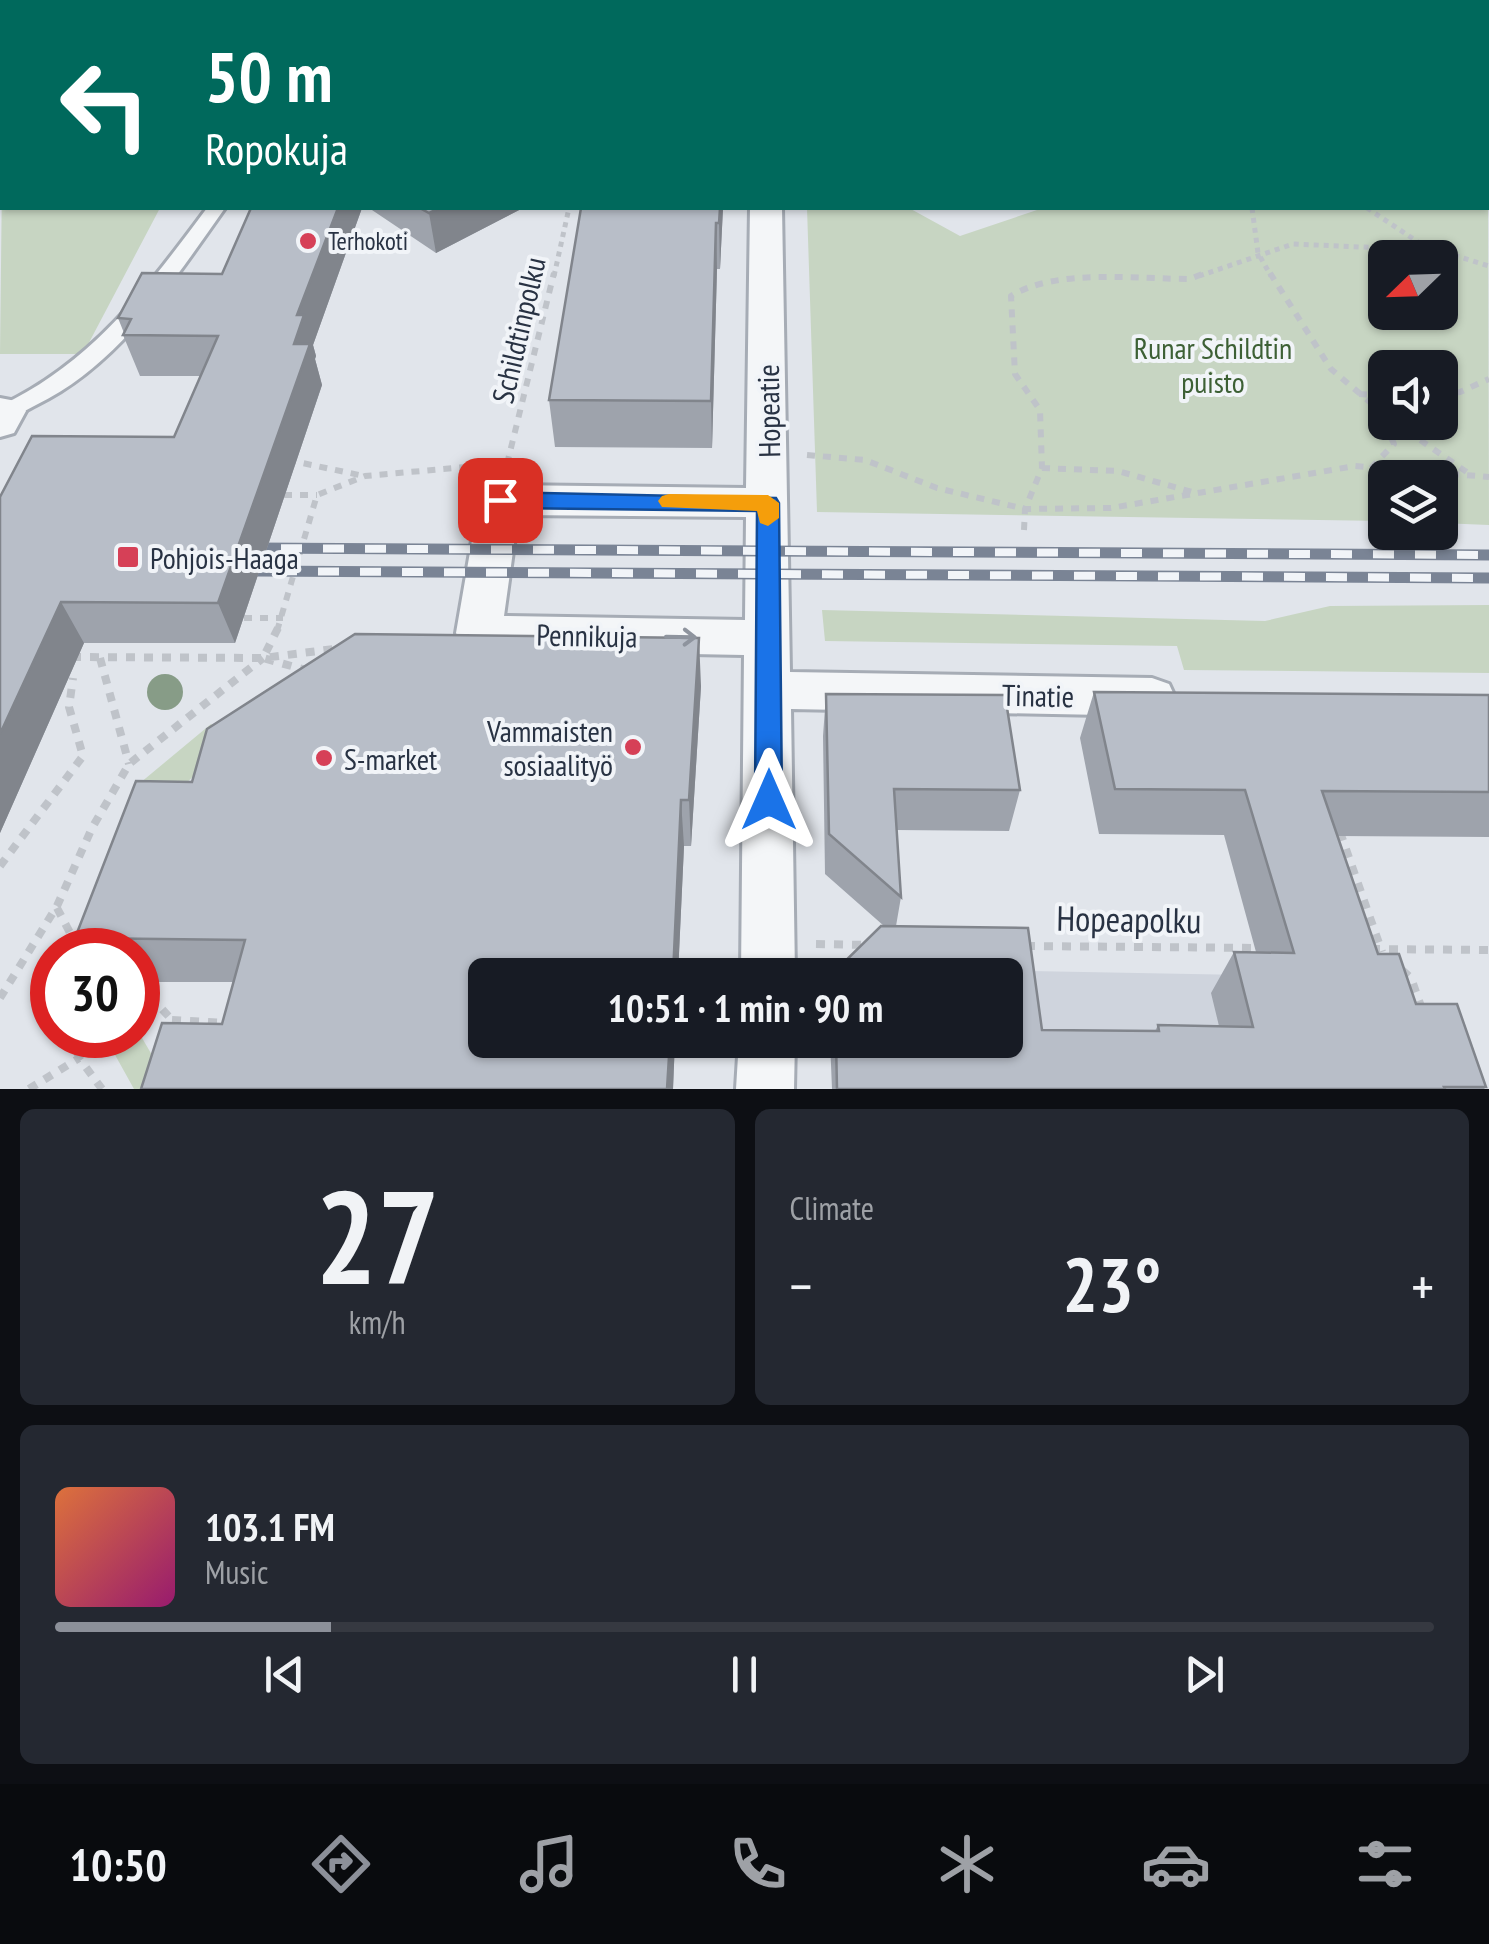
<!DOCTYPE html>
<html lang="en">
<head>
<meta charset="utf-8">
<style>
	body { margin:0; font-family:"PT Sans Narrow",sans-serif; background:#242831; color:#f1f3f6; height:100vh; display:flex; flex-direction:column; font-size:38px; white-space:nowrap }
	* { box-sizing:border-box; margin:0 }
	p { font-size:32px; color:#9ea1a6 }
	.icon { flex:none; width:55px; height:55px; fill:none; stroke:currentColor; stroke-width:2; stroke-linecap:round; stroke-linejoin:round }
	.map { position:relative; height:1089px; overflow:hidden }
	.sheet { display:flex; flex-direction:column; gap:20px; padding:20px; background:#0d0f14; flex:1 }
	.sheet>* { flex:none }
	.guide { position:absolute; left:0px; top:0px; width:1490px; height:210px; box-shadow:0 2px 8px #0004; background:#00695c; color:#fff; overflow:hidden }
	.needle { width:65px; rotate:247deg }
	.tools { position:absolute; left:1368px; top:240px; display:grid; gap:20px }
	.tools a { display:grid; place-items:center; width:90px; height:90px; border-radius:15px; background:#171b24; box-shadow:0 2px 8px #0004; font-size:50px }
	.speed { position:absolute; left:30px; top:928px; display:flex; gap:20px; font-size:50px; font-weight:700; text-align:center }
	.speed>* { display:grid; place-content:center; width:130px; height:130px; border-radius:50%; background:#171b24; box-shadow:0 2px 8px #0004; line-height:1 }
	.speed .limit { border:15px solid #d22; background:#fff; color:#111 }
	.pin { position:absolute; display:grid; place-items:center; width:85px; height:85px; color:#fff; margin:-42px; border-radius:20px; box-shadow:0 5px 15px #0006 }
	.me { position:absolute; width:110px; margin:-55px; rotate:0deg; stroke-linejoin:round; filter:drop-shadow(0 0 8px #0008) }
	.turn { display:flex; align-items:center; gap:35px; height:210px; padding:0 40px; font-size:45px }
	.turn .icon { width:130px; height:130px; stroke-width:2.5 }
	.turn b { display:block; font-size:70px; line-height:85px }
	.big { font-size:75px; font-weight:800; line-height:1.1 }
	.sheet .widget { flex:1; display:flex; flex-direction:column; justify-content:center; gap:15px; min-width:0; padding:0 35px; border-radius:15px; background:#242831 }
	.sheet .dial { align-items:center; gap:0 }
	.dial b { font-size:130px; line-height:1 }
	.song { display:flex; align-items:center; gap:30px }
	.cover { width:120px; height:120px; border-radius:15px; background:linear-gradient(135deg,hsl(20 70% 55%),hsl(320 70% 35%)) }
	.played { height:10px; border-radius:5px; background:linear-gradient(90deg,#8c9099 20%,#363941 20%) }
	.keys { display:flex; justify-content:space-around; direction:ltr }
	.heat { display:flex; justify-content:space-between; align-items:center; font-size:55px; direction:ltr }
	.sheet .tiles { flex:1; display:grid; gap:20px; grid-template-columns:1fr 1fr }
	.widget:last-child { grid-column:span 2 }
	.trip { position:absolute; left:468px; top:958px; width:555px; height:100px; border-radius:15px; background:#171b24; box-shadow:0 2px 8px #0004; font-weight:800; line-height:100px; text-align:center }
	.dock { display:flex; height:160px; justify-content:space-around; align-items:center; background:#090b0e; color:#9ea1a6 }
	.dock .icon { width:70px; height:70px }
	.dock .selected { color:#8c9099 }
	.dock b { font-size:45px; color:#f1f3f6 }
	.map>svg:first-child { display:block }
</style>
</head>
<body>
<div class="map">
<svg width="1489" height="1089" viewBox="0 0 1489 1089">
	<rect width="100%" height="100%" fill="#e1e5eb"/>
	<path fill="#cfd4dd" d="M 875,968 L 1398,978 L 1422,1044 L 1005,1040 L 1005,975 Z"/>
	<path fill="#c7d5c2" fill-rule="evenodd" d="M 2,179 L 2,208 L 160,208 L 83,354 L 0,354 Z
		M 1488,190 L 1489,525 L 1440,523 L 1440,478 L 1385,478 L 1385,521 L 817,512 L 807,208 L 909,208 L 960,236 L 1043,208 L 1488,208 ZM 1385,258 L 1440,258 L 1440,312 L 1385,312 ZM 1385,368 L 1440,368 L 1440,422 L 1385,422 Z
		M 1489,605 L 1489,673 L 1184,670 L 1177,646 L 825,641 L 822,610 L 1265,621 L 1330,606 Z
		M 211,724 L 230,741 L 178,791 L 140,783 Z
		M 138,1031 L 156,1062 L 150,1089 L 134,1089 L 104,1035 L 138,1035 Z"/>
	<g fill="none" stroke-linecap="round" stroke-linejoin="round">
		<defs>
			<path id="service" d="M 1481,0 L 1489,0 L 1489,4 Z
				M 207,208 L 225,208 C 174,280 118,366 36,405 C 24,411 13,419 0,416 L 0,406 C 92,363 148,287 207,208 Z"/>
			<path id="minor" d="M 750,208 L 782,208 L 790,672 L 1152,678 L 1169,684 L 1175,697 L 1169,710 L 1152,716 L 791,709 L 795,975 L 741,975 L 744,655 L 479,650 L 463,645 L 456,633 L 479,500 L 485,490 L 500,485 L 746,488 ZM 518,515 L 746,517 L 745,620 L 504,616 Z
				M 0,398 L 21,402 L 26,411 L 14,433 L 0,437 Z
				M 739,1040 L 795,1040 L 794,1089 L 736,1089 Z"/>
		</defs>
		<use href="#service" stroke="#a6acb5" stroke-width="6"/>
		<use href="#minor" stroke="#a6acb5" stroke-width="6"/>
		<path stroke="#bfc3c9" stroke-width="5" stroke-dasharray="5 5" stroke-linecap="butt" d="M 180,2 L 184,0
			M 1252,208 L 1258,253 L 1271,276
			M 1367,208 L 1424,246 L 1489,266
			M 554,276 L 569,208
			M 1199,276 L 1293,244 L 1407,249 L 1422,244"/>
		<path stroke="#bfc3c9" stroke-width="6" stroke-dasharray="8 8" stroke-linecap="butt" d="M 1270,273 L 1331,369 L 1385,415
			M 1359,394 L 1385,396
			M 1440,394 L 1460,392 L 1489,379
			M 1394,422 L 1471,475
			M 807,455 L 865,460 L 937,488 L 1025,509 L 1111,508 L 1355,466 L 1489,477
			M 288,460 L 364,476
			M 507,464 L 554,273
			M 1042,468 L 1118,471 L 1192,492
			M 1371,468 L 1394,444 L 1380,412
			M 284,495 L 317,495
			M 1024,530 L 1025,509 L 1042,468 L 1040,410 L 1015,374 L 1011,296 C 1056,268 1138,279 1190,279 L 1205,273
			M 244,618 L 283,618
			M 277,631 L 317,495 L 365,476 L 477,466"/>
		<path stroke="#bfc3c9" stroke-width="8" stroke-dasharray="9 9" stroke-linecap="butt" d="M 278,628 L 263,658 L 309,671
			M 72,657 L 263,658 L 334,649
			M 100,658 L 129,764
			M 1340,832 L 1382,952
			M 0,866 L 83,756 L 69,707 L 73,678
			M 57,908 L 79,950
			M 816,944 L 868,945
			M 1026,946 L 1263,948
			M 1371,949 L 1489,950
			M 1402,970 L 1411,978 L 1423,1012
			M 138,983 L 172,1020 L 172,1028
			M 0,998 L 57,906 L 92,828 L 129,764 L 263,658
			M 172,1020 L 227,1023
			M 72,1035 L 79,1058 L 102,1089
			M 29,1089 L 79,1058"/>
		<use href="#service" fill="#f4f6f8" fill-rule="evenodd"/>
		<use href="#minor" fill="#f4f6f8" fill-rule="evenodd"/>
		<defs>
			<path id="rail" d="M 239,548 L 1489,555
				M 234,571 L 1489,578"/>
		</defs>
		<use href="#rail" stroke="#7a8495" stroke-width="11"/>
		<use href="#rail" stroke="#f1f4f8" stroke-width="8" stroke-dasharray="21" stroke-linecap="butt"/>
	</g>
	<circle fill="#879c87" cx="165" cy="692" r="18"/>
	<path fill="#9ea3ac" d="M 270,0 L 602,0 L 601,2 L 270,2 Z
		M 1488,9 L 1489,10 L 1489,70 L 1488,68 Z
		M 251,208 L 362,208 L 313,345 L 316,356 L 315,359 L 322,385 L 235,643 L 84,643 L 0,833 L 0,497 L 174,437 L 200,376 L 140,376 L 123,335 L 124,333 L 118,318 L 222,274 Z
		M 369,208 L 523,208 L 436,253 Z
		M 581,208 L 723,208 L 720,269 L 717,269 L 712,448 L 555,447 L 549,400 Z
		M 701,686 L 691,846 L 684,846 L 678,975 L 485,975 L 485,1040 L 675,1040 L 673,1089 L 222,1024 L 233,982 L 138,982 L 138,950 L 84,950 L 75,938 L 192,782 Z
		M 1094,692 L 1489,695 L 1489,837 L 1337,836 L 1378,954 L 1416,1004 L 1486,1087 L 1484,1089 L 832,1089 L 830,1040 L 1005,1040 L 884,926 L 825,874 L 823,736 L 826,694 L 1020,790 L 1009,831 L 896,830 L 901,897 L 896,926 L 1042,1030 L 1155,1031 L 1158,1025 L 1219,1026 L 1211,993 L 1234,952 L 1256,952 L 1224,835 L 1099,834 L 1080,738 Z"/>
	<path fill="#81858c" d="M 2,10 L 2,80 L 0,84 L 0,13 Z
		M 0,102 L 2,108 L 2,147 L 0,151 Z
		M 338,208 L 362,208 L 313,345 L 316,356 L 315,359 L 322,385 L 235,643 L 218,603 L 294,344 L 297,315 Z
		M 440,208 L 523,208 L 436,253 L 429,213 Z
		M 720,208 L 723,208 L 720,269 L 719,223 Z
		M 716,223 L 717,269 L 712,448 L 711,401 Z
		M 61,602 L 84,643 L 0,833 L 0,734 Z
		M 699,638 L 701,686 L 691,846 L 689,800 Z
		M 681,800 L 684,846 L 678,975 L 673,975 Z
		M 670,1040 L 675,1040 L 673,1089 L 667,1089 Z"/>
	<path fill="#b8bec8" stroke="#81858c" stroke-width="2.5" d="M 270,0 L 592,0 L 430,0 L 429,2 L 293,2 L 294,0 Z
		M 1164,0 L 1279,0 L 1278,2 L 1168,2 Z
		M 251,208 L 338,208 L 297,315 L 304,315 L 294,344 L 310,344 L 218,603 L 61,602 L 0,734 L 0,497 L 32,436 L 174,437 L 218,336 L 123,335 L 131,319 L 118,318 L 142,273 L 222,274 Z
		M 420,208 L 440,208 L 429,213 Z
		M 581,208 L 720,208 L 719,223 L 716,223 L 711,401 L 549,400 Z
		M 355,634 L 699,638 L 689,800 L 681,800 L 673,975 L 485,975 L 485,1040 L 670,1040 L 667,1089 L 141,1089 L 162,1023 L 222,1024 L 245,940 L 75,938 L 136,781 L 192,782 L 207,729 Z
		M 1094,692 L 1489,695 L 1489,792 L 1322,791 L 1378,954 L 1399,954 L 1416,1004 L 1457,1004 L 1486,1087 L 1444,1087 L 1445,1089 L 837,1089 L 836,1040 L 1005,1040 L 1005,975 L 834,975 L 834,972 L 881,926 L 1028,928 L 1042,1030 L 1159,1031 L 1158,1025 L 1253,1027 L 1234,952 L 1294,953 L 1245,790 L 1115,789 Z
		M 826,694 L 1005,695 L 1020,790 L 894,789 L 901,897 L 829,834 Z"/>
	<defs><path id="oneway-shaft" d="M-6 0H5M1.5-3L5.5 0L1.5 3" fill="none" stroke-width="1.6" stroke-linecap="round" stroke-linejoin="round" transform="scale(2.5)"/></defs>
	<use stroke="#8e949e" href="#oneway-shaft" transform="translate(681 637) rotate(1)"/>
	<path fill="#1a73e8" stroke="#114b97" stroke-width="2.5" d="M 500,492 L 776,498 L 779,503 L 782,800 L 778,809 L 769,812 L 759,809 L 755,800 L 757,511 L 500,508 L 489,500 Z"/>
	<path fill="#f59e0b" d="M 669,494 L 768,495 L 779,503 L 779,518 L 768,526 L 760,523 L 757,511 L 662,507 L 658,501 L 662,496 Z"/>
	<g fill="#d64057" stroke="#f1f4f8" stroke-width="4">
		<circle cx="308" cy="241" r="10"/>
		<rect x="116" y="545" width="24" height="24" rx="5"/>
		<circle cx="633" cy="747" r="10"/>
		<circle cx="324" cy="758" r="10"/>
	</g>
	<g text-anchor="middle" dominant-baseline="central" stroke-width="8" stroke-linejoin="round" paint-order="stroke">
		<g font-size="25" fill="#283243" stroke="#f1f4f8" text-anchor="start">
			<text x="328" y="241">Terhokoti</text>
		</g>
		<g font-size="30" fill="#283243" stroke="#f1f4f8">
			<text transform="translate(518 330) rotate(-77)">Schildtinpolku</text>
			<text transform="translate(768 411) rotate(-91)">Hopeatie</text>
			<text transform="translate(587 635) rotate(1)">Pennikuja</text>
			<text transform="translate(1038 695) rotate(1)">Tinatie</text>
		</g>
		<g font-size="30" fill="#3d6035" stroke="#f1f4f8">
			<text x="1213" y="347">Runar Schildtin<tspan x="1213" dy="34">puisto</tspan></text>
		</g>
		<g font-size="30" fill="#283243" stroke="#f1f4f8" text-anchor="start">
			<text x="150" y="557">Pohjois-Haaga</text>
			<text x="613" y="730" text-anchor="end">Vammaisten<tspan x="613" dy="34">sosiaalityö</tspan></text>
			<text x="344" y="758">S-market</text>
		</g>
		<g font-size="35" fill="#283243" stroke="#f1f4f8">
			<text transform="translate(1129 919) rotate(1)">Hopeapolku</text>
		</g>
	</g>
</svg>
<div class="tools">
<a><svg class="needle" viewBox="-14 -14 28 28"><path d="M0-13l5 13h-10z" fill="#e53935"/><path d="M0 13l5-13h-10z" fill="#9ea1a6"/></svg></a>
<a><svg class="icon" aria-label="sound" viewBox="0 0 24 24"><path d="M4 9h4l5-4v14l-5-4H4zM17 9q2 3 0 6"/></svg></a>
<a><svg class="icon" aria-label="layers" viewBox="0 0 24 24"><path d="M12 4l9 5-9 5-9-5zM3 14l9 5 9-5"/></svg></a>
</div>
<div class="speed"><div class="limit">30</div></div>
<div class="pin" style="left:500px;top:500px;background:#d93025"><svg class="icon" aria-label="arrive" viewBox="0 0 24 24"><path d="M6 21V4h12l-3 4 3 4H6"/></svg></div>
<svg class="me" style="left:769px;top:800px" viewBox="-20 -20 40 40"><path d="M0-17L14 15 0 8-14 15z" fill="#1a73e8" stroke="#fff" stroke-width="4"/></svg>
<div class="trip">10:51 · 1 min · 90 m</div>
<div class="guide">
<div class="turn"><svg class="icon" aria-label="left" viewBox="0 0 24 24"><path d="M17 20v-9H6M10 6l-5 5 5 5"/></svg><div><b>50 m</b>Ropokuja</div></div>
</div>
</div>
<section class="sheet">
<div class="tiles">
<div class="widget dial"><b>27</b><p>km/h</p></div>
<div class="widget"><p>Climate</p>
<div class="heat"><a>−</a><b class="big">23°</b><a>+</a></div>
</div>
<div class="widget">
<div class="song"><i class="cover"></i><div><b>103.1 FM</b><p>Music</p></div></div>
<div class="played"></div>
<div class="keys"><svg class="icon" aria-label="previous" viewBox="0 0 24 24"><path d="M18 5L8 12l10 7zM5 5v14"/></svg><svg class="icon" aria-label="pause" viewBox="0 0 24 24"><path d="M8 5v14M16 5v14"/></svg><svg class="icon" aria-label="next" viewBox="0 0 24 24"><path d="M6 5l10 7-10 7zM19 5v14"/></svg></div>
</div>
</div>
</section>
<nav class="dock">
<b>10:50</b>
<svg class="icon selected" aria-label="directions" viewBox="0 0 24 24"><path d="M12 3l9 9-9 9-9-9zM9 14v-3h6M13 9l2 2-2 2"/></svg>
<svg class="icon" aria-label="music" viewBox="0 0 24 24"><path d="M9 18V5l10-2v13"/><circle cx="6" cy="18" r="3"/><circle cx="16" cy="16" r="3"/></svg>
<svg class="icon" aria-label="phone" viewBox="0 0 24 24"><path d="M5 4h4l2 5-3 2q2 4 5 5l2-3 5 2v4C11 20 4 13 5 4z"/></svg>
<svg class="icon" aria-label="climate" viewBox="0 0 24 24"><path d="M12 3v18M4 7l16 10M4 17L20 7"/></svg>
<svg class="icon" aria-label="car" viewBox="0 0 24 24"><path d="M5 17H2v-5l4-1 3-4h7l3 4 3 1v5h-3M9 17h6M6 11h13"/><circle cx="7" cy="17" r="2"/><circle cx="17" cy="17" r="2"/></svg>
<svg class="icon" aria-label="filters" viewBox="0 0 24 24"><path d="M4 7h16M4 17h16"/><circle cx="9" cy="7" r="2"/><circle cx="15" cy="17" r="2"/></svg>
</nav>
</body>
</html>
